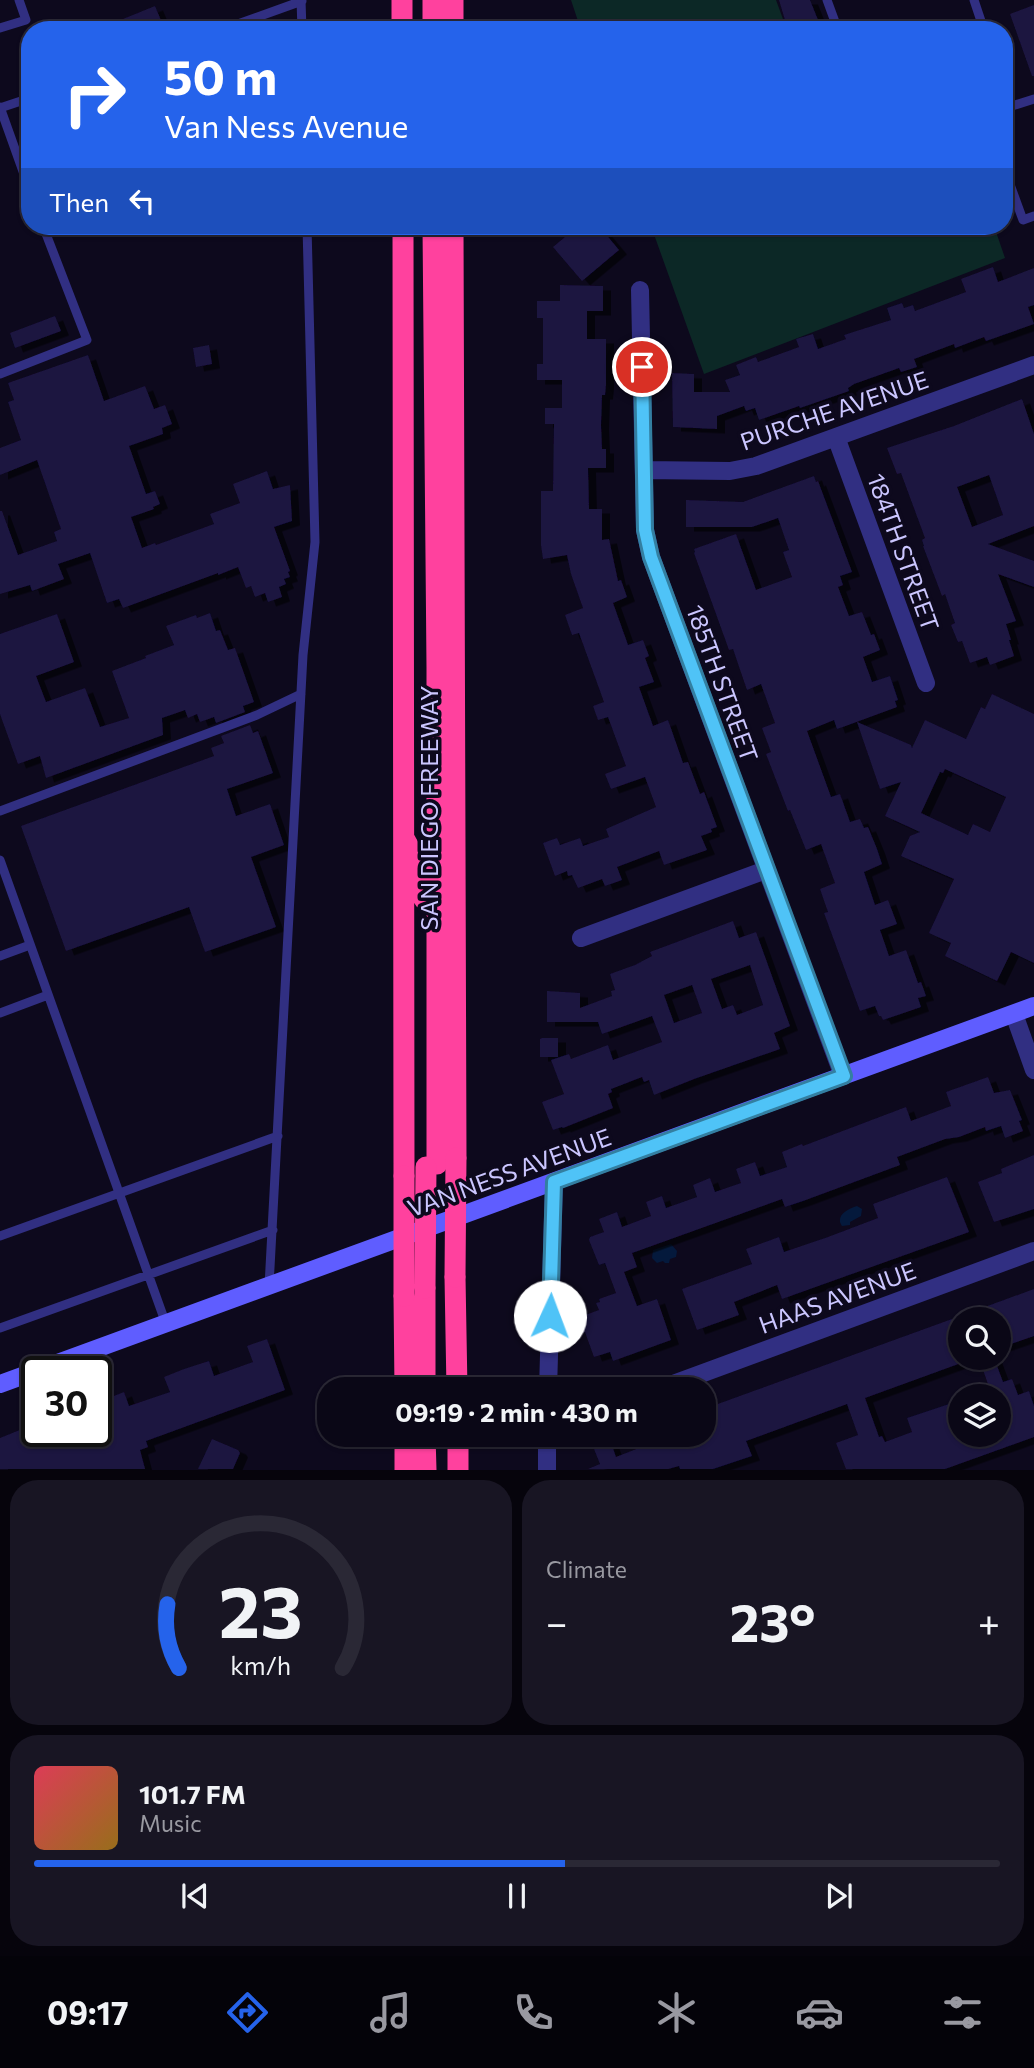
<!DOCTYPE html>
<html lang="en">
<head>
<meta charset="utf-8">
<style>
	body { margin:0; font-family:Commissioner,sans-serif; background:#181523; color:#f1f3f6; height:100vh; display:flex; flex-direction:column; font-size:26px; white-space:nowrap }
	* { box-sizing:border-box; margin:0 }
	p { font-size:23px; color:#9999a1 }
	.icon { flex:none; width:38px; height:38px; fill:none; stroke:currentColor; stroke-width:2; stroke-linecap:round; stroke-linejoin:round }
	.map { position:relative; height:1470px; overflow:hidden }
	.panel { display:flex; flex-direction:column; gap:10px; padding:10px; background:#06040c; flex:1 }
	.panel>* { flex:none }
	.guide { position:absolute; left:21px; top:21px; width:992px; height:214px; border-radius:28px; box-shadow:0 2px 5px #0004,0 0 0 2px #2a2835; background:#2563eb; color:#fff; overflow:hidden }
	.controls { position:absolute; left:948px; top:1307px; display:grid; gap:14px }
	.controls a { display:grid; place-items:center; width:63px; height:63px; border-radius:50%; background:#0a0716; box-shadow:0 2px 5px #0004,0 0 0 2px #2a2835; font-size:35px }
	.speed { position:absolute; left:21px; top:1356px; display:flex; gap:14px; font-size:35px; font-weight:700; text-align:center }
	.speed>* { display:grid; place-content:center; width:91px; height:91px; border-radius:50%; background:#0a0716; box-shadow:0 2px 5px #0004,0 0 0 2px #2a2835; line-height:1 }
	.speed .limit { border:4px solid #111; border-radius:10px; background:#fff; color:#111 }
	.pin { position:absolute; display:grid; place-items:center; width:60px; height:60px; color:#fff; margin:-30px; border:4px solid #fff; border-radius:50%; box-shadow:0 2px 7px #0007 }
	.me { position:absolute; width:77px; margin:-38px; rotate:2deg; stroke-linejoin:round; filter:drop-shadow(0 0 5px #0008) }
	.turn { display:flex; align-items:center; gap:24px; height:147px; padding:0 28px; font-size:32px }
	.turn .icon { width:91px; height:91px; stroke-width:2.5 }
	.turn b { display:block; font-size:49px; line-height:60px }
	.then { display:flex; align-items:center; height:66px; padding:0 28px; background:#0003; gap:14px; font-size:26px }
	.big { font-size:52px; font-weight:700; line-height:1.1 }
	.panel .widget { flex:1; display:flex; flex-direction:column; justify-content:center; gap:10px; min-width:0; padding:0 24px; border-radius:28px; background:#181523 }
	.panel .dial { align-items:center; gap:0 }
	.dial svg { height:182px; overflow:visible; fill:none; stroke:#2a2835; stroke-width:7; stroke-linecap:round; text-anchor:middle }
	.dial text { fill:#f1f3f6; stroke:none }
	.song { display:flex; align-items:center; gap:21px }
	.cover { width:84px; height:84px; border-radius:10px; background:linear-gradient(135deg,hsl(350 70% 55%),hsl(40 70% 35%)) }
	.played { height:7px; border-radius:4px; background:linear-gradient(90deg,#2563eb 55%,#2a2835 55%) }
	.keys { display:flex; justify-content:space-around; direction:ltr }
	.heat { display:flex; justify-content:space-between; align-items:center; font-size:38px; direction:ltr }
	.panel .tiles { flex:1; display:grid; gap:10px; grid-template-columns:1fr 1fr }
	.widget:last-child { grid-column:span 2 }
	.trip { position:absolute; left:317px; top:1377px; width:399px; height:70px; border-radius:28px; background:#0a0716; box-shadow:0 2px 5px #0004,0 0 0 2px #2a2835; font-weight:700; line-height:70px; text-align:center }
	.tab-bar { display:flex; height:112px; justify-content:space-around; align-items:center; background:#040309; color:#9999a1 }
	.tab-bar .icon { width:49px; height:49px }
	.tab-bar .selected { color:#2563eb }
	.tab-bar b { font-size:32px; color:#f1f3f6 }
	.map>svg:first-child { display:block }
</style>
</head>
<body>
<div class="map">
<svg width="1034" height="1470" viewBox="0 0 1034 1470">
	<defs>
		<filter id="shadow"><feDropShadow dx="8" dy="4.5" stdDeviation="0" flood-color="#0009"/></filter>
	</defs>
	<rect width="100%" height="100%" fill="#0d091d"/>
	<path fill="#0c2826" d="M 571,0 L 776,0 L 787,30 L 585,30 L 579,24 Z
		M 651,226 L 994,226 L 1005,258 L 704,374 Z"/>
	<path fill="#04193c" d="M 857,1206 L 862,1209 L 861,1216 L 850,1222 L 850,1225 L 842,1226 C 835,1216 847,1209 857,1206 Z
		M 671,1244 L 677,1251 L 676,1257 L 670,1259 L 669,1263 L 665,1263 L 663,1261 L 657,1263 L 652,1258 L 653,1250 Z"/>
	<path fill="#1c1440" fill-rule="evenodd" filter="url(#shadow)" d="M 779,0 L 810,0 L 822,30 L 788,30 Z
		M 1034,5 L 1034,76 L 1032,76 L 1010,14 Z
		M 155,6 L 165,30 L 127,30 L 123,19 Z
		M 578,226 L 599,226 L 619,250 L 582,281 L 553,247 Z
		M 993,267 L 998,282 L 1034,268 L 1034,305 L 1028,307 L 1034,324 L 986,341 L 984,337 L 955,348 L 954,344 L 914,359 L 917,367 L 901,372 L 899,368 L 854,384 L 848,388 L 849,391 L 800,408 L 799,406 L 759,420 L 755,408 L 746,411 L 744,406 L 717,416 L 717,429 L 673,427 L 672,373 L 694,374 L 694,392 L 730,392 L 725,380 L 740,375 L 736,365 L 756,357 L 758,362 L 799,347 L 796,339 L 813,334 L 818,349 L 846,339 L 844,335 L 891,320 L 887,308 L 902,303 L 904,308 L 913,305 L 915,311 L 966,292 L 961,279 Z
		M 560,285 L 603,286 L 603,311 L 587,311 L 587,339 L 606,339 L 606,384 L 605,395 L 602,395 L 601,425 L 602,449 L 606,449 L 606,468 L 588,468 L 589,509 L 602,509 L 602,540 L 609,539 L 618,581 L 621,580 L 627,597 L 613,603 L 628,645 L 643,640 L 649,656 L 645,658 L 654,682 L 639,687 L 653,726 L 668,720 L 683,763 L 688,762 L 700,794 L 704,792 L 717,827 L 711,829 L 712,832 L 701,836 L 707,850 L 664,865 L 659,851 L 617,867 L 622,880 L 605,886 L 602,879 L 578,888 L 572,875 L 568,876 L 567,871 L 555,876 L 543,843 L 557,838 L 560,845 L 580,838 L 583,846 L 609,837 L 606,829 L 656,807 L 645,777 L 611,789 L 605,774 L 626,766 L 608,717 L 598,720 L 593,706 L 604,702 L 579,633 L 572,635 L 565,615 L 583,608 L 571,574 L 567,555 L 543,559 L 541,545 L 541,491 L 553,491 L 554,424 L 545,424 L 545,408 L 562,408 L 562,380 L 537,380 L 537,364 L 543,364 L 543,318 L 537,318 L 537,301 L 560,301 Z
		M 55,316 L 61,331 L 15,348 L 10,333 Z
		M 209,345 L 212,364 L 196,367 L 193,348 Z
		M 88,355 L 104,401 L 145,386 L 154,409 L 165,405 L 172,424 L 162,428 L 163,434 L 129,446 L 146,494 L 155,491 L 160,504 L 153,507 L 154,509 L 131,517 L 142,548 L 155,543 L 156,545 L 214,524 L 210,514 L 240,503 L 233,484 L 267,471 L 273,489 L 290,485 L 292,521 L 274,527 L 290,571 L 288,572 L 290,577 L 284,579 L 286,584 L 279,587 L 282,597 L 268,602 L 265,593 L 255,597 L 251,586 L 246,588 L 238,567 L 218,575 L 218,573 L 123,608 L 119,599 L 107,603 L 90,553 L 58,564 L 64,579 L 32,591 L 30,585 L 0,594 L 0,511 L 2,511 L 18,555 L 57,541 L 54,532 L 61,529 L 37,460 L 0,475 L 0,448 L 21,440 L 8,402 L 14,400 L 8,383 Z
		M 1022,399 L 1034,434 L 1034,526 L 988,544 L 1034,561 L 1034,587 L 998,574 L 1016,621 L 1006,624 L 1011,640 L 1009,640 L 1014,656 L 990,665 L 987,657 L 970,663 L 962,641 L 958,642 L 951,625 L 955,623 L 945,594 L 942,596 L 923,546 L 924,546 L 922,540 L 925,538 L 901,473 L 897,474 L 887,448 L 954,426 ZM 989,475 L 1003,515 L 972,527 L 957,487 Z
		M 814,476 L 816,482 L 818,481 L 852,572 L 840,576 L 843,585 L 838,587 L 849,616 L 862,612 L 871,635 L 874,634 L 880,650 L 863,657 L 872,682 L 890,676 L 898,700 L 895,701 L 897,707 L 840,728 L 837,729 L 834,720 L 807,731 L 831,797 L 840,794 L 850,822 L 860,819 L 864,828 L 868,827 L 877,849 L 882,864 L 864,872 L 875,905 L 888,900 L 897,924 L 880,930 L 889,956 L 906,950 L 918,983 L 921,982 L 926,996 L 918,998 L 921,1007 L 883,1020 L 881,1016 L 879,1016 L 875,1006 L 860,1011 L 824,913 L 828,912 L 820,889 L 835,883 L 821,844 L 806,850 L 790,810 L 788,811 L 766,754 L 771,752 L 762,728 L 775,723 L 761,684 L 747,690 L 733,649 L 729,650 L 694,553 L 695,552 L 694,549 L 736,534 L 756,590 L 792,577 L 783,552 L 789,550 L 778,518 L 752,527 L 686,527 L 686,500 L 743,502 Z
		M 210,613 L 216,631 L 220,630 L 228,650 L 235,648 L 254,702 L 243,706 L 245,712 L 216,723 L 214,717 L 200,722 L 197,714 L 188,718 L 185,710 L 162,718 L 163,735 L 46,778 L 40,756 L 18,764 L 0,714 L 0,634 L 57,614 L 74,662 L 36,676 L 46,702 L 85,688 L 100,727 L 129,718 L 112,671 L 146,658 L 145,656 L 174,645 L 166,626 L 196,615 L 197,618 Z
		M 992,694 L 1034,714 L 1034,963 L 1011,952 L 997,981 L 945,956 L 951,943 L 929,933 L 954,879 L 901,856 L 910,836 L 920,832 L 885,816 L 901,782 L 880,789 L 857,722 L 911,745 L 912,748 L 925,720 L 966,739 L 981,707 L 985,709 ZM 945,769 L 1006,797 L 990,832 L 973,824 L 968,835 L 921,813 L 940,772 L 943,773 Z
		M 250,725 L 253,733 L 258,731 L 273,773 L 227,789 L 236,816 L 270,804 L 284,845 L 251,857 L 276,927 L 205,952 L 189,907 L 66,951 L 21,826 L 214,756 L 211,748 L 224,743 L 221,736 Z
		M 733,921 L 739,938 L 756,932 L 790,1026 L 774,1033 L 780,1049 L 694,1079 L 654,1095 L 649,1080 L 644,1082 L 642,1077 L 611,1089 L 612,1092 L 608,1094 L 613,1108 L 563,1128 L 562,1127 L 553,1130 L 542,1102 L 564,1094 L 551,1060 L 569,1054 L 571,1059 L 608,1045 L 613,1060 L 662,1042 L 652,1016 L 602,1034 L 598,1022 L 547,1022 L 547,991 L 580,993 L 580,1008 L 612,996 L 611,991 L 615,990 L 610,974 L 635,965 L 652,956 L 650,952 ZM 750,965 L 763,1005 L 737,1015 L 733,1005 L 722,1009 L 711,979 ZM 692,985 L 702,1013 L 674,1023 L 664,995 Z
		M 542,1038 L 558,1038 L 558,1057 L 540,1057 L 540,1039 Z
		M 988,1077 L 994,1093 L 1010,1090 L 1022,1120 L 1019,1121 L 1023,1131 L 1005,1138 L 1001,1126 L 986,1131 L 985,1127 L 959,1137 L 945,1139 L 897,1157 L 900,1165 L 803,1201 L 785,1207 L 782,1199 L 632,1253 L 637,1267 L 624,1272 L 637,1306 L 657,1299 L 671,1340 L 613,1361 L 610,1352 L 594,1357 L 585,1332 L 582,1333 L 577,1318 L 599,1310 L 596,1303 L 600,1302 L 599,1299 L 616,1293 L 605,1263 L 599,1265 L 589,1240 L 590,1237 L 604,1232 L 599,1219 L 617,1212 L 622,1227 L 651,1216 L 646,1202 L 662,1196 L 666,1208 L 697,1197 L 693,1185 L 710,1178 L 715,1192 L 741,1183 L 736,1169 L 755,1162 L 760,1176 L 787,1167 L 782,1152 L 802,1144 L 803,1146 L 906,1107 L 911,1121 L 951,1106 L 946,1092 Z
		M 1034,1155 L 1034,1209 L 994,1222 L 978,1182 L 1002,1173 L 1001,1169 Z
		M 947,1177 L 969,1232 L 782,1299 L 777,1285 L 734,1302 L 739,1315 L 697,1330 L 682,1289 L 752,1264 L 746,1249 L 779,1237 L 784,1252 L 828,1237 L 878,1218 L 873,1204 Z
		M 1034,1289 L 1034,1336 L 999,1348 L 999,1320 L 955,1320 L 955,1318 Z
		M 952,1319 L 961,1342 L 961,1363 L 865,1398 L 879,1437 L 882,1436 L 885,1442 L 912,1432 L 907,1418 L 961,1400 L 961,1435 L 1006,1435 L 999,1415 L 999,1396 L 968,1396 L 968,1395 L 989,1387 L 979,1358 L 994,1358 L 1003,1382 L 1012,1379 L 1018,1395 L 1029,1391 L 1034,1406 L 1034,1437 L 945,1469 L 846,1469 L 836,1443 L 858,1435 L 847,1404 L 746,1441 L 752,1456 L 713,1469 L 680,1469 L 679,1466 L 668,1469 L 588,1469 L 600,1464 L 594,1449 L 611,1443 L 616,1457 L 644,1446 L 640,1435 L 704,1435 L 704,1409 Z
		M 267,1339 L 285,1390 L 146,1441 L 148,1447 L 140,1450 L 145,1469 L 0,1469 L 0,1438 L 37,1423 L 37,1432 L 96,1432 L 96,1403 L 124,1392 L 129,1406 L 170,1392 L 164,1377 L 184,1369 L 209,1361 L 214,1376 L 253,1362 L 247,1346 Z
		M 212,1439 L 238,1450 L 240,1453 L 233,1469 L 198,1469 Z"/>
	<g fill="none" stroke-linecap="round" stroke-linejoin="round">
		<path stroke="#312f82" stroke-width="9" d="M 301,0 L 302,30
			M 827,0 L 838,30
			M 974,0 L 984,30
			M 0,28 L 26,20 L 19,0
			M 221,30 L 302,1
			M 1004,85 L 1012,106 L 1034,99
			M 0,107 L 30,191
			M 0,108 L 30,98
			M 1004,168 L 1023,220 L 1034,216
			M 0,374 L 87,340 L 43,226
			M 0,811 L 257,715 L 301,694
			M 0,860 L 166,1324
			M 0,956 L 30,945
			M 0,1013 L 48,995
			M 0,1236 L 278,1136
			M 269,1286 L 303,655 L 315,542 L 307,226
			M 0,1328 L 273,1230"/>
		<path stroke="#312f82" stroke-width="18" d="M 640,290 L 645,530 L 651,557 L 843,1076
			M 836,437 L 926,683
			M 644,470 L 730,471 L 756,466 L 1034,365
			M 581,938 L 766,870
			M 1014,1014 L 1034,1070
			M 548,1390 L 554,1182
			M 657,1390 L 1034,1251
			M 547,1435 L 547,1470"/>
		<path stroke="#5f5dff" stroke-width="18" d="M 0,1384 L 1034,1006"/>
		<path stroke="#ff419e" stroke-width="21" d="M 402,0 L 402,30
			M 453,0 L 453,30
			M 433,30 L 433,0
			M 403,226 L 404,1176
			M 433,226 L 437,667 L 437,1164
			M 453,226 L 456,1158
			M 404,838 L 424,874 L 424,899
			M 455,1277 L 457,1390
			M 425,1288 L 425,1390
			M 404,1296 L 405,1390
			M 405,1435 L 405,1470
			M 425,1435 L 426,1470
			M 458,1470 L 458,1435"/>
		<path stroke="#ff419e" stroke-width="21" d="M 404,1176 L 404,1296
			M 455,1277 L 456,1158
			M 425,1288 L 426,1167"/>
	</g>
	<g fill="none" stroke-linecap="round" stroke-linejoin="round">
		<defs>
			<path id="route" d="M 550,1316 L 554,1182 L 844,1076 L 651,557 L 645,530 L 642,367"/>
		</defs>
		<use href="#route" stroke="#337fa1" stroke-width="18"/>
		<use href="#route" stroke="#4fc3f7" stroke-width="12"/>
	</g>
	<g text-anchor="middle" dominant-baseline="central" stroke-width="7" stroke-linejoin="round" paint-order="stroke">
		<g font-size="24" fill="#cbc6ff" stroke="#0d091d">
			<text transform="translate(834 410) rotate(-19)">PURCHE AVENUE</text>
			<text transform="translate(904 552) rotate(70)">184TH STREET</text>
			<text transform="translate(723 683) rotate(70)">185TH STREET</text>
			<text transform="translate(428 808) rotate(-90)">SAN DIEGO FREEWAY</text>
			<text transform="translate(509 1172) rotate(-20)">VAN NESS AVENUE</text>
			<text transform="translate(837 1297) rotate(-20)">HAAS AVENUE</text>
		</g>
	</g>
</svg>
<div class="controls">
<a><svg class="icon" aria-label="search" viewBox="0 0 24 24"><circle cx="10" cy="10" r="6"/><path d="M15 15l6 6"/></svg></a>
<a><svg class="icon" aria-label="layers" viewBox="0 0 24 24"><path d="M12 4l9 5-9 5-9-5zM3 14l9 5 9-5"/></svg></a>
</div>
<div class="speed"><div class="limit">30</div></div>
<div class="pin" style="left:642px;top:367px;background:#d93025"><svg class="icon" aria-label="arrive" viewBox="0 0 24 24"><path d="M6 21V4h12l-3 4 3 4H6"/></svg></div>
<svg class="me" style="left:550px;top:1316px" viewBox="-20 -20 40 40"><circle r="19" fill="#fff"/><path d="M0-13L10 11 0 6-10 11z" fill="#4fc3f7"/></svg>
<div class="trip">09:19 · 2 min · 430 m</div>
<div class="guide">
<div class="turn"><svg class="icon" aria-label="right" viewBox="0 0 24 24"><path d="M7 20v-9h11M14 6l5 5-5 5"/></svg><div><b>50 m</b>Van Ness Avenue</div></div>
<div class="then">Then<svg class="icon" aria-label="left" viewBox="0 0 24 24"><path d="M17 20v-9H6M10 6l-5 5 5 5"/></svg></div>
</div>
</div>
<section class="panel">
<div class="tiles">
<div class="widget dial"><svg viewBox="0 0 100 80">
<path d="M14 69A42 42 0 1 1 86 69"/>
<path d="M14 69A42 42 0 0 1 9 41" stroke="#2563eb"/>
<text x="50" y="56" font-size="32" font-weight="700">23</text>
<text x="50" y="72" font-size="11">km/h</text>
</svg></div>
<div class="widget"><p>Climate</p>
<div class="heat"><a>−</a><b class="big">23°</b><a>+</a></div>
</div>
<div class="widget">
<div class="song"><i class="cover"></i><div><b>101.7 FM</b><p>Music</p></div></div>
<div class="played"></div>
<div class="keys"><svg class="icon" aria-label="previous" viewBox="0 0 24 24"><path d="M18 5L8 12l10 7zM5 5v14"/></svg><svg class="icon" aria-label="pause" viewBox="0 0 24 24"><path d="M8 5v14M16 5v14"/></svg><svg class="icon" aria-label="next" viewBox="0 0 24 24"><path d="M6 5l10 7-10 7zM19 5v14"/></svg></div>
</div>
</div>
</section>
<nav class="tab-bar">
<b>09:17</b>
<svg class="icon selected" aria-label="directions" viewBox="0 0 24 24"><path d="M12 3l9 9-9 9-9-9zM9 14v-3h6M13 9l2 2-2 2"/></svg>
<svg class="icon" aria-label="music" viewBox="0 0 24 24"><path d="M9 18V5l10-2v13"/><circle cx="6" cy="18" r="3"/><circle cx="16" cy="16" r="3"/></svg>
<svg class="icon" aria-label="phone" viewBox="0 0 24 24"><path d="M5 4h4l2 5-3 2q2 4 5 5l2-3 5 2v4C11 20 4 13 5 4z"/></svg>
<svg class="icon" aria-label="climate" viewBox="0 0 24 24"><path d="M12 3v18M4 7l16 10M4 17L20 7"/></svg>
<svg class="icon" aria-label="car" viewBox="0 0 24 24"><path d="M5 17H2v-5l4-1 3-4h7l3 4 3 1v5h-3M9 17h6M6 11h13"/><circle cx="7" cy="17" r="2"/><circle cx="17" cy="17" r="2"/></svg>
<svg class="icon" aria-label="filters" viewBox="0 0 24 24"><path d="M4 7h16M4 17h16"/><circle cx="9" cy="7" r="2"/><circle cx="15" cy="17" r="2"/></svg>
</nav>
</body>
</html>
